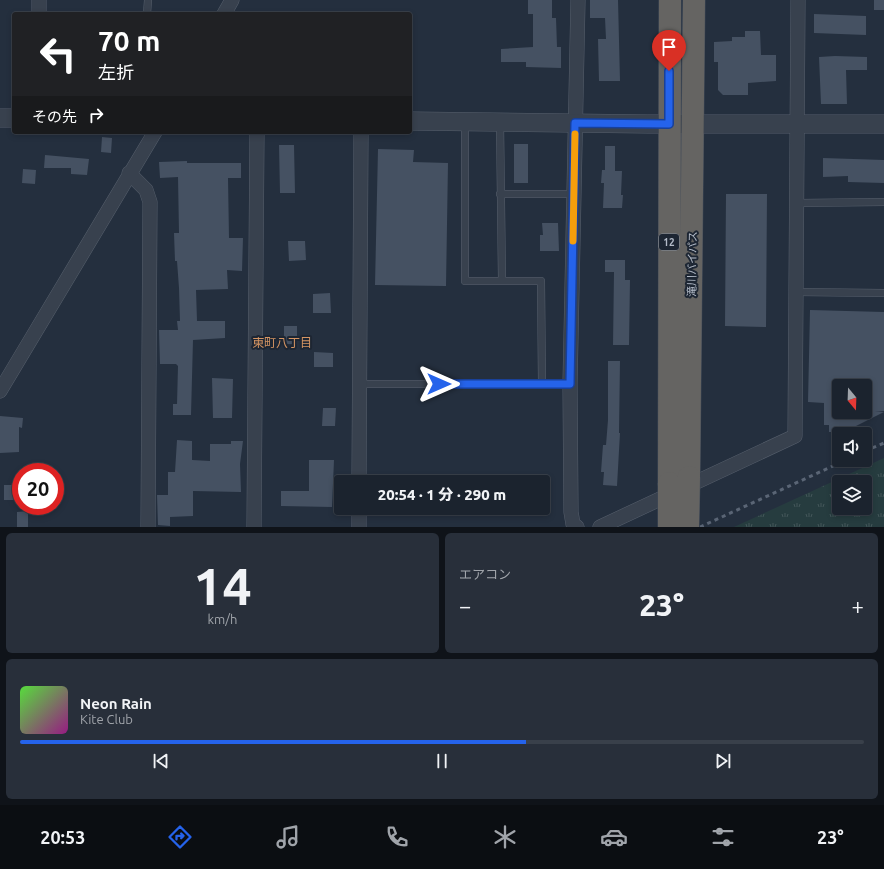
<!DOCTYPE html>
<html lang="ja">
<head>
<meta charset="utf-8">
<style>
	body { margin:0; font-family:Ubuntu,"Noto Sans JP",sans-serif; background:#282f3a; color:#f1f3f6; height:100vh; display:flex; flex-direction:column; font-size:15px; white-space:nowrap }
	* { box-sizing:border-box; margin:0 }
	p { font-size:13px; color:#a0a4aa }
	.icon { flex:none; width:22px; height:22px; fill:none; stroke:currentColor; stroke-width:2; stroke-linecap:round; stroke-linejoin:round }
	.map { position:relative; height:527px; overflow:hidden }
	.side { display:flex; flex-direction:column; gap:6px; padding:6px; background:#0f1319; flex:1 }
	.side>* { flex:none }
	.banner { position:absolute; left:12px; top:12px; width:400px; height:122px; border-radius:4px; box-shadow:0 2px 6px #0003,0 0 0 1px #39404a; background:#202124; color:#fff; overflow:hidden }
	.needle { width:26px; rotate:161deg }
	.fabs { position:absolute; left:832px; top:379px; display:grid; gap:8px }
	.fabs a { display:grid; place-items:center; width:40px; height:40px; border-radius:4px; background:#1b232e; box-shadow:0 2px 6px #0003,0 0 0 1px #39404a; font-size:20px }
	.speed { position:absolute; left:12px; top:463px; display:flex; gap:8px; font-size:20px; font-weight:700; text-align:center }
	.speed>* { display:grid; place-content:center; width:52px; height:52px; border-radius:50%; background:#1b232e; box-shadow:0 2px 6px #0003,0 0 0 1px #39404a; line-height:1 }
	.speed .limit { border:6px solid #d22; background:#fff; color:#111 }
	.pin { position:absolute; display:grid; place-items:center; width:34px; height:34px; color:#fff; margin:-41px -17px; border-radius:50% 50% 50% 0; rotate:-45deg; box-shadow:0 0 4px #0007 }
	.pin .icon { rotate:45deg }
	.me { position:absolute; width:44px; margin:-22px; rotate:90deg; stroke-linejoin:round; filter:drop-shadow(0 0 3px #0008) }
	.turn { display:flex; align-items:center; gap:14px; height:84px; padding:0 20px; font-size:18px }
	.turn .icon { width:52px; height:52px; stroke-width:2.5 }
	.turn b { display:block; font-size:28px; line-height:34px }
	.then { display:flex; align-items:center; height:38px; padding:0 20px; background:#0003; gap:8px; font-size:15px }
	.big { font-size:30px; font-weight:800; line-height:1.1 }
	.side .card { flex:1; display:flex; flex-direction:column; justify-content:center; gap:6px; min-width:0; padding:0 14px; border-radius:6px; background:#282f3a }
	.side .dial { align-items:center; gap:0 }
	.dial b { font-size:52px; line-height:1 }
	.song { display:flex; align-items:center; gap:12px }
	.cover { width:48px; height:48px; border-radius:6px; background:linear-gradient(135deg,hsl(110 70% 55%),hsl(310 70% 35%)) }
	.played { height:4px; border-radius:2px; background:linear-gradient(90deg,#2563eb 60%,#39404a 60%) }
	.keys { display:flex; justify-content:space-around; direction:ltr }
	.heat { display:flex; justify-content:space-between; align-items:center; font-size:22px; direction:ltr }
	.side .tiles { flex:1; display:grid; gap:6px; grid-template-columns:1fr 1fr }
	.card:last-child { grid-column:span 2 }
	.trip { position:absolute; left:334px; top:475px; width:216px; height:40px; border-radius:4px; background:#1b232e; box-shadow:0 2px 6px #0003,0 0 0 1px #39404a; font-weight:800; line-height:40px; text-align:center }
	.menu { display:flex; height:64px; justify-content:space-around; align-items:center; background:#0b0e12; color:#a0a4aa }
	.menu .icon { width:28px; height:28px }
	.menu .active { color:#2563eb }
	.menu b { font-size:18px; color:#f1f3f6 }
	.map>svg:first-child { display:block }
</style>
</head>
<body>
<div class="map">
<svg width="884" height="527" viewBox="0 0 884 527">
	<defs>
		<pattern id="park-tufts" width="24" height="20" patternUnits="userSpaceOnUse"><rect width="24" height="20" fill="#263c3f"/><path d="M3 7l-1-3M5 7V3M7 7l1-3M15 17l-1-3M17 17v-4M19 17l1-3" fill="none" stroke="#435659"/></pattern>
	</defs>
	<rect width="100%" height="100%" fill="#242f3e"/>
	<path fill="url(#park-tufts)" fill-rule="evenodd" d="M 884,458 L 884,527 L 734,527 ZM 839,482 L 865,482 L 865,508 L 839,508 Z"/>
	<path fill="#455162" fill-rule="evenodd" d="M 528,0 L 552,0 L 552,18 L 556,18 L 557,47 L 561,47 L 561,68 L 526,67 L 526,62 L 501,62 L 501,49 L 533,47 L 533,14 L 528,14 Z
		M 590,0 L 618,0 L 620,81 L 599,81 L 598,39 L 606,39 L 605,18 L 590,18 Z
		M 874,0 L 884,0 L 884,10 L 874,10 Z
		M 814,14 L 866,16 L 866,35 L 814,33 Z
		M 745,31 L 760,31 L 761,55 L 776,55 L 776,81 L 748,83 L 748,95 L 723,95 L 718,90 L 718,62 L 714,62 L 714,42 L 732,41 L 732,37 L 745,37 Z
		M 835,56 L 867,57 L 867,70 L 846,70 L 847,104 L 821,104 L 819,57 Z
		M 102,137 L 112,138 L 111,153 L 101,152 Z
		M 514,144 L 528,144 L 528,183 L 514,183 Z
		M 279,145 L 294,145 L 295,193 L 280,193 Z
		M 605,146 L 615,146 L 615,171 L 622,171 L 621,195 L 623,195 L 622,208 L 603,208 L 604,183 L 601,183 L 602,170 L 605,170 Z
		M 378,149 L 414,150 L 413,162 L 448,163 L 446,286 L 375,285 Z
		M 45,155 L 89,159 L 87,175 L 71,174 L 71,168 L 44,168 Z
		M 823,158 L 884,160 L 884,183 L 848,182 L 848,176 L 823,177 Z
		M 187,161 L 187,163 L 241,163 L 241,178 L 228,178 L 229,238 L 243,238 L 242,271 L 227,270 L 228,289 L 196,290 L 197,321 L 225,321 L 225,338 L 193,340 L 191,415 L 173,415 L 173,404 L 177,404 L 178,366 L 176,364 L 160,364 L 159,330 L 178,330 L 177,321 L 180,321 L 179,288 L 177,261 L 175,261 L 174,233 L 179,233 L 178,177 L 160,178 L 159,162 Z
		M 23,169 L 36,170 L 35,184 L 22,183 Z
		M 726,194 L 767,194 L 766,327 L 725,326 Z
		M 542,223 L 558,223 L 559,251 L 540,251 L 540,235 L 543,235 Z
		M 288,241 L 305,241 L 306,260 L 289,261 Z
		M 605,260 L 625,260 L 625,280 L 630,280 L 629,345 L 613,345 L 614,272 L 605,272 Z
		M 330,293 L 331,313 L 313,313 L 313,294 Z
		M 810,310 L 884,312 L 884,411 L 875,412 L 884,412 L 844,432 L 829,432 L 829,425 L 824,425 L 824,403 L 808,402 ZM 839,386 L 865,386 L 865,412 L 839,412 Z
		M 284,326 L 297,326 L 297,344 L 284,344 Z
		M 314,352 L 333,353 L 333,367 L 314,367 Z
		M 608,361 L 620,361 L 619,433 L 620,433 L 617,486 L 603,485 L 604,472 L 601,472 L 603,445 L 606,445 L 608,420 Z
		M 212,378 L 233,379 L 232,418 L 213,418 Z
		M 323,408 L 336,408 L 335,426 L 322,426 Z
		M 0,416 L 23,418 L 22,428 L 19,427 L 19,452 L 0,453 Z
		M 177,440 L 192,441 L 192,460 L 210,461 L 210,444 L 231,444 L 231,441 L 243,441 L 240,464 L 241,492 L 193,491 L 193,516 L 170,517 L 170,526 L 158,525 L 157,495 L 168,495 L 168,472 L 175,472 Z
		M 309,460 L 334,460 L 332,507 L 281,506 L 281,491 L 309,491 Z
		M 4,485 L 21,485 L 21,500 L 4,500 Z
		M 28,511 L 28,527 L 17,527 L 17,512 Z"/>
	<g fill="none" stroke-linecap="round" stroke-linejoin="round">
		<defs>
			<path id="service" d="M 147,14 L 148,0
				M 465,122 L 465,281 L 541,281 L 542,384
				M 500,122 L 502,281
				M 500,194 L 574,194
				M 797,203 L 884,202
				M 796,292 L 884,293
				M 360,384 L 570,384"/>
			<path id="minor" d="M 39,14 L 39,0
				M 224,14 L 232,0
				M 129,173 L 146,190 L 150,202 L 148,527
				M 0,391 L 155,132
				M 359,482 L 361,132
				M 254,527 L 257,132
				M 359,527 L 359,508
				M 577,527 L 573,524 L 571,512 L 570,384 L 578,0
				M 600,527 L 795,436 L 798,0"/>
			<path id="tertiary" d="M 0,118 L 14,118
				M 410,121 L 648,124 L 884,124"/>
			<path id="trunk" d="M 689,477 L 694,0
				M 669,483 L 670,0"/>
		</defs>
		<use href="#service" stroke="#565f6c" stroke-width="8"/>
		<use href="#minor" stroke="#565f6c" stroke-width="15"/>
		<use href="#tertiary" stroke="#565f6c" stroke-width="19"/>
		<use href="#trunk" stroke="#434c59" stroke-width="23"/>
		<use href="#service" stroke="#38414e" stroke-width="7"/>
		<use href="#minor" stroke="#38414e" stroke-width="14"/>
		<use href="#tertiary" stroke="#38414e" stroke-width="18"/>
		<use href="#trunk" stroke="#656462" stroke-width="22"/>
		<path stroke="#5a6575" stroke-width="3" stroke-dasharray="4 4" stroke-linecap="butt" d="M 865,451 L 884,443
			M 700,527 L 846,460"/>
		<defs>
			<path id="trunk-bridge" d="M 669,527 L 669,483
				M 688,527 L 689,477"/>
		</defs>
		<use href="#trunk-bridge" stroke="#434c59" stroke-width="23" stroke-linecap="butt"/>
		<use href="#trunk-bridge" stroke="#656462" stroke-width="22"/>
	</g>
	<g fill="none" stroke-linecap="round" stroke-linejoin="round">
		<defs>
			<path id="route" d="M 439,384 L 570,384 L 575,123 L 669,124 L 669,71"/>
		</defs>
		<use href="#route" stroke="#184099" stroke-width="10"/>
		<use href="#route" stroke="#2563eb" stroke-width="7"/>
		<path stroke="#f59e0b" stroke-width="7" d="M 573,241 L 575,134"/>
	</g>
	<g text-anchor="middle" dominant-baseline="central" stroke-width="4" stroke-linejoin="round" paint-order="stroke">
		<rect fill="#1d2633" stroke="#878f9c" stroke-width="1" x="659" y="234" width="20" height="16" rx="3"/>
		<g font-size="10" font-weight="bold" fill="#b4bcc9">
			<text x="669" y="242">12</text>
		</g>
		<g font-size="11" fill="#b4bcc9" stroke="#1d2633">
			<text transform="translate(692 264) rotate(-89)">滝川バイパス</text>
		</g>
		<g font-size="12" fill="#d59563" stroke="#1d2633">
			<text x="282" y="342">東町八丁目</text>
		</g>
	</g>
</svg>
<div class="fabs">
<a><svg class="needle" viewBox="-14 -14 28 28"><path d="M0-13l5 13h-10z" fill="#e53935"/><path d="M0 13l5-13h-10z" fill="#a0a4aa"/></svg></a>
<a><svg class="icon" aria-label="sound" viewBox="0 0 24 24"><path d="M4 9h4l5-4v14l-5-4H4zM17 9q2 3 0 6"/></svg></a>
<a><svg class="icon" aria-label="layers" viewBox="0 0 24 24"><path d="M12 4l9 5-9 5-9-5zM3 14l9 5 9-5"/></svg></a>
</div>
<div class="speed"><div class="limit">20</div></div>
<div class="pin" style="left:669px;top:71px;background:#d93025"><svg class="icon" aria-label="arrive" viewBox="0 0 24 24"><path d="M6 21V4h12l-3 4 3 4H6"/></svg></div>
<svg class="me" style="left:439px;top:384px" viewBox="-20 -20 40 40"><path d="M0-17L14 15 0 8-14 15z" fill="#2563eb" stroke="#fff" stroke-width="4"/></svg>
<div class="trip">20:54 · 1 分 · 290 m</div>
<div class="banner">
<div class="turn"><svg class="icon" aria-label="left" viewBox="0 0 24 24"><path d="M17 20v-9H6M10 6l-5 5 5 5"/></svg><div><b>70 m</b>左折</div></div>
<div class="then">その先<svg class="icon" aria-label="right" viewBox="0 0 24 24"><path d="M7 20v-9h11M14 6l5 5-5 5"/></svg></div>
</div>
</div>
<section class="side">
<div class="tiles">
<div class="card dial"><b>14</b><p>km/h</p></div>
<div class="card"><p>エアコン</p>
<div class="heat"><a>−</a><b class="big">23°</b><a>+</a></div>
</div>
<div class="card">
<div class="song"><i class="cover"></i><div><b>Neon Rain</b><p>Kite Club</p></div></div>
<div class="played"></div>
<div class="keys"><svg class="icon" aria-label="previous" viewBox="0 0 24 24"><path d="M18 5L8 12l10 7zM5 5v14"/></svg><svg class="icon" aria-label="pause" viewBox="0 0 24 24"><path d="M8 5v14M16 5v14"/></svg><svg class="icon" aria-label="next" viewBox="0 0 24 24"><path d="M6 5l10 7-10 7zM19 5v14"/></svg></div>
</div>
</div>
</section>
<nav class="menu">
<b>20:53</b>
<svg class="icon active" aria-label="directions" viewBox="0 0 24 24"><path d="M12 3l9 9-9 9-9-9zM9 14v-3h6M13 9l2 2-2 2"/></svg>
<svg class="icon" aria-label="music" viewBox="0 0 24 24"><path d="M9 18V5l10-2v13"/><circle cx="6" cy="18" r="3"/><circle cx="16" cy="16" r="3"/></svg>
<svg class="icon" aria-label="phone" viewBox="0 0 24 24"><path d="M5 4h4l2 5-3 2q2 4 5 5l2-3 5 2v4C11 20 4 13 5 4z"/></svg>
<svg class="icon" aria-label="climate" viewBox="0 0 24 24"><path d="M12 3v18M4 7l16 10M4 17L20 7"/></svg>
<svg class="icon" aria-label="car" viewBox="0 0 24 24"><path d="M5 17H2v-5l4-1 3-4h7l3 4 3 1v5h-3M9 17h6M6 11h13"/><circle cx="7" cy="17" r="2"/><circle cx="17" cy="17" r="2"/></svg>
<svg class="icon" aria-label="filters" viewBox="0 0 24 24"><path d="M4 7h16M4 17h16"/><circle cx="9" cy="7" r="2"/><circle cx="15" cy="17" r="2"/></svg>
<b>23°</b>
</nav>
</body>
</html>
